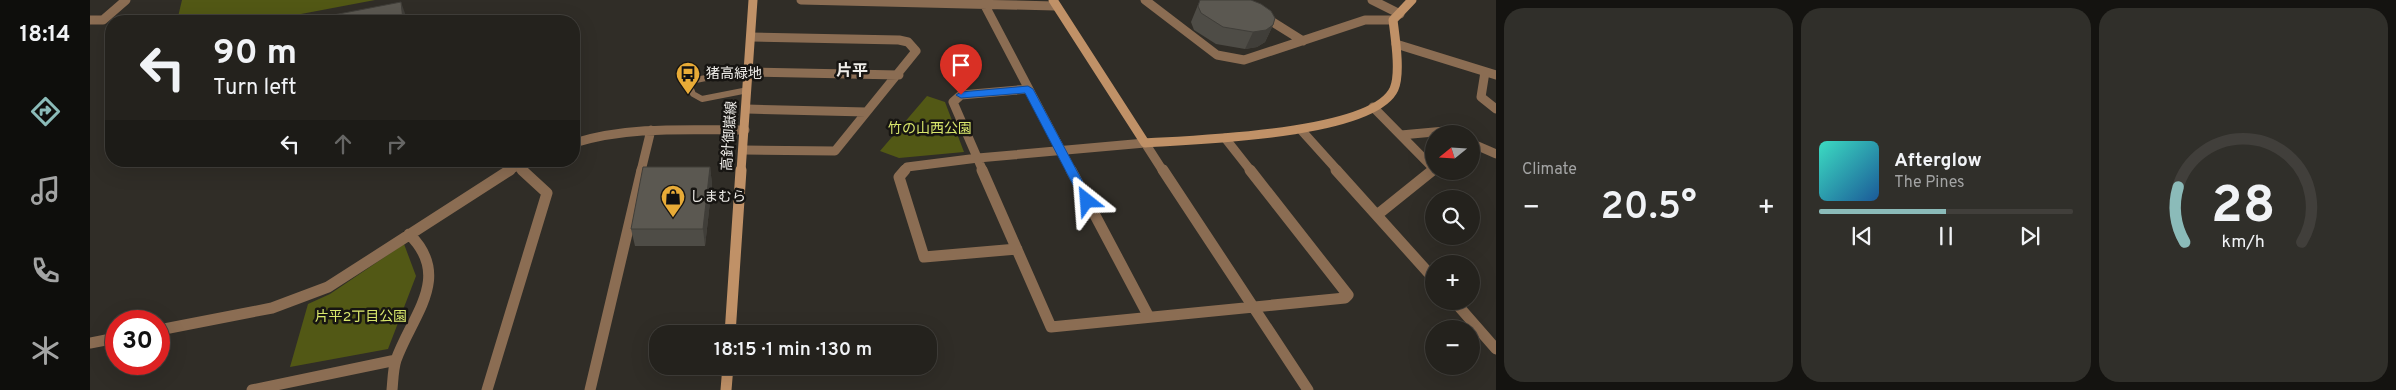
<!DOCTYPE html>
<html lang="en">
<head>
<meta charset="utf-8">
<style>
	body { margin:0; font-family:Overpass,"Noto Sans JP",sans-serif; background:#302f2a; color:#f1f3f6; height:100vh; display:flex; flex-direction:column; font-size:19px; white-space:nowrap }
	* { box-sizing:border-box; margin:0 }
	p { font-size:16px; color:#a3a4a4 }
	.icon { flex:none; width:28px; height:28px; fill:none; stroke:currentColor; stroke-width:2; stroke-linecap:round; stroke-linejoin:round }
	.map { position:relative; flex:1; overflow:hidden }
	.side { display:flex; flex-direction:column; gap:8px; padding:8px; background:#141310; width:900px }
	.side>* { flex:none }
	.top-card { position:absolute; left:15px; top:15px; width:475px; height:152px; border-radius:20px; box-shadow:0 5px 20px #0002,0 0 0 1px #413f3b; background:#24221d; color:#f1f3f6; overflow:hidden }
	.needle { width:32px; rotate:252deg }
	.buttons { position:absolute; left:1335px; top:125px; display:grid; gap:10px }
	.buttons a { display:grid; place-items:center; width:55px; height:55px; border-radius:50%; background:#24221d; box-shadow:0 5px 20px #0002,0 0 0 1px #413f3b; font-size:25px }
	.speed { position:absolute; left:15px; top:310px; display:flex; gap:10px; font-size:25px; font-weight:700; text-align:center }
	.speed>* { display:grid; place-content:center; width:65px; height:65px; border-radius:50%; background:#24221d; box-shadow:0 5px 20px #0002,0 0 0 1px #413f3b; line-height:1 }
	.speed .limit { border:8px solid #d22; background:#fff; color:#111 }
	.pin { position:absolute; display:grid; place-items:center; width:42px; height:42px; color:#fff; margin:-51px -21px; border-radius:50% 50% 50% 0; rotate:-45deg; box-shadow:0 0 5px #0007 }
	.pin .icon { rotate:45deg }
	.me { position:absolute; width:55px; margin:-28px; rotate:332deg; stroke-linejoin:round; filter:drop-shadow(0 0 4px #0008) }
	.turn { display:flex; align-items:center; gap:18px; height:105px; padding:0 25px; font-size:22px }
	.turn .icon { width:65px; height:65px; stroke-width:2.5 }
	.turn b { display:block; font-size:35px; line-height:42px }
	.lanes { display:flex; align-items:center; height:48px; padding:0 25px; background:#0003; justify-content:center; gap:25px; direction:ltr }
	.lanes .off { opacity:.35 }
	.big { font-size:38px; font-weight:600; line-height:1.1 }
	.side .tile { flex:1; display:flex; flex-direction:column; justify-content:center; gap:8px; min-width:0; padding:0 18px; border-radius:20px; background:#302f2a }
	.side .dial { align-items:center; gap:0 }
	.dial svg { height:130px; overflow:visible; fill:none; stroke:#413f3b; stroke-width:7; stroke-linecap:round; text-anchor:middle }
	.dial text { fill:#f1f3f6; stroke:none }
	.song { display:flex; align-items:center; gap:15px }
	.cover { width:60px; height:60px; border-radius:8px; background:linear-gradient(135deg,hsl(170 70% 55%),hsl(210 70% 35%)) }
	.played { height:5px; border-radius:2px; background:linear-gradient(90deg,#8bbbb9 50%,#413f3b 50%) }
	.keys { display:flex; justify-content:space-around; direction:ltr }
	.heat { display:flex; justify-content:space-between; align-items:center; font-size:28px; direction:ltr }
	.side .tiles { flex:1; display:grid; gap:8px; grid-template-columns:repeat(3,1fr) }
	.trip { position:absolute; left:559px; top:325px; width:288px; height:50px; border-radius:20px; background:#24221d; box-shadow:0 5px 20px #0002,0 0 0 1px #413f3b; font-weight:600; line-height:50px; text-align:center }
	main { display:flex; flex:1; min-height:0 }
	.menu { display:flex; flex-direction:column; width:90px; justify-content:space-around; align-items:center; background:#0e0e0c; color:#a3a4a4 }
	.menu .icon { width:35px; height:35px }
	.menu .selected { color:#8bbbb9 }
	.menu b { font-size:22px; color:#f1f3f6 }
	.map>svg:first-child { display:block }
</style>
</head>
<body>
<main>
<nav class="menu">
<b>18:14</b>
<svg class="icon selected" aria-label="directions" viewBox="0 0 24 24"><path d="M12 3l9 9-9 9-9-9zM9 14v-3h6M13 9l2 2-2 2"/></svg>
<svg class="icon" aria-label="music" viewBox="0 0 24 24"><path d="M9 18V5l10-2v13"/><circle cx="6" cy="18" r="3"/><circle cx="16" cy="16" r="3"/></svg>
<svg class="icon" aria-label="phone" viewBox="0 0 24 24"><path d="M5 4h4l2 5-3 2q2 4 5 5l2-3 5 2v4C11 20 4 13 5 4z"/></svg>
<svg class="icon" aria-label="climate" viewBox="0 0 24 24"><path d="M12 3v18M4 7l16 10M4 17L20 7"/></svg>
</nav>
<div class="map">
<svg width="1406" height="390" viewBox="0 0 1406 390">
	<rect width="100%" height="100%" fill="#302d27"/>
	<path fill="#525815" d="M 92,0 L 285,0 L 174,21 L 87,21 Z
		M 837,96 L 855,102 L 874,152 L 809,158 L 790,151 Z
		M 314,244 L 326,276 L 298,349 L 200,367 L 218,304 L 240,294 Z"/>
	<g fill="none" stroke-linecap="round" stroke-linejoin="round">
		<path stroke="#8b6d53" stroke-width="6" d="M 658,72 L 645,72 L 601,81 L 599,84 L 603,94 L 612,99 L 658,90"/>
		<path stroke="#8b6d53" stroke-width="9" d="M 711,0 L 965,6
			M 892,0 L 982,171
			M 1055,0 L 1127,55 L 1154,60 L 1275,20 L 1303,20
			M 1282,0 L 1310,14
			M 1173,16 L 1213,41
			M 0,20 L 13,20 L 36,0
			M 1306,44 L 1406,75
			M 658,72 L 809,75
			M 1395,72 L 1391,97 L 1406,109
			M 1283,107 L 1344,169
			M 657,109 L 776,112
			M 1212,131 L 1248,171
			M 1311,135 L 1355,131 L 1362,134
			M 1135,138 L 1161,171
			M 484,143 C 540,126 597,130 655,130
			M 1381,143 L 1406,154
			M 654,150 L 745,151 L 826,51 L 818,42 L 809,40 L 661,37
			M 427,165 L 433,171
			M 418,171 L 436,161
			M 551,171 L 561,130
			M 814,171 L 817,167 L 888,158 L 1055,143 L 1073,171
			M 893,171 L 863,102 L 871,95 L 938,89
			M 1342,171 L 1344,169"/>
		<path stroke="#8b6d53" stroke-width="11" d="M 815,170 L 809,177 L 834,257 L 927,249
			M 892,170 L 961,327 L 1255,298 L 1258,295 L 1160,170
			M 981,170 L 1059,317
			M 1073,170 L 1218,390
			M 1246,170 L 1344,279
			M 1287,215 L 1343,170
			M 1364,301 L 1406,349
			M 69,330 L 182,308 L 238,287 L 420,170
			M 0,343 L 26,338
			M 162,390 L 306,360
			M 302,390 C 303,380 303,369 306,360 C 322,315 363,277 319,234
			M 397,390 L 457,193 L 432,170
			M 500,390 L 552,170"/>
		<path stroke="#c09167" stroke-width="9" d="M 963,0 L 1055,143 C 1102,140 1283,135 1304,89 C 1311,73 1305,37 1303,20 L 1322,0
			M 651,171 L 663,0"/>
		<path stroke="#c09167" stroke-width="11" d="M 640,334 L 651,170
			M 636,390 L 638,366"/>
	</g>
	<path fill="#4e4c46" d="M 1110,0 L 1183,25 L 1175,42 L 1167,47 L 1155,49 L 1126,44 L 1104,30 L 1101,22 Z
		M 620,167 L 622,184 L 615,246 L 545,246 L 541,229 Z"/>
	<path fill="#403e39" d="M 311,2 L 317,19 L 318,21 L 309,21 Z
		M 1183,25 L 1175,42 L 1167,47 L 1155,49 L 1163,32 Z
		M 620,167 L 622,184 L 615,246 L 613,229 Z"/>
	<path fill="#5b5851" stroke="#403e39" d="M 1110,0 L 1161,0 L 1171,4 L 1181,11 L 1185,18 L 1183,25 L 1176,30 L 1163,32 L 1133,27 L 1111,13 L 1108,6 Z
		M 311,2 L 313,20 L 309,21 L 212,21 Z
		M 553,167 L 620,167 L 613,229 L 541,229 Z"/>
	<path fill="#1a73e8" stroke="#114b97" d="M 938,86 L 943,89 L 1003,201 L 1001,204 L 993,204 L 935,93 L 871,98 L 866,95 L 871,92 Z"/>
	<defs>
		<symbol id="bus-pin" viewBox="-11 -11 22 30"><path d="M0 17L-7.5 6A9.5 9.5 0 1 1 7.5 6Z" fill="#e8ab37" stroke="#171512"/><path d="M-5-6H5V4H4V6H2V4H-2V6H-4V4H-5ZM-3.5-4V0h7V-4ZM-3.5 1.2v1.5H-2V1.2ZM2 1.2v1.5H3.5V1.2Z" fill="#111"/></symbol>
		<symbol id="shop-pin" viewBox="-11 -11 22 30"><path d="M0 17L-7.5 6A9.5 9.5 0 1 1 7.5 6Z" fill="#e8ab37" stroke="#171512"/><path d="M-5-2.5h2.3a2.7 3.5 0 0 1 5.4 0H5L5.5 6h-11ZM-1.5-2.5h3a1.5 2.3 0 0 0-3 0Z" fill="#111"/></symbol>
	</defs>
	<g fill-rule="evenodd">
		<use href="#bus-pin" x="584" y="60" width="28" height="38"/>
		<use href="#shop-pin" x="569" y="183" width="28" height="38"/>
	</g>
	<g text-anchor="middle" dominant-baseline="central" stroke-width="5" stroke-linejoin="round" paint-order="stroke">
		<g font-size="14" fill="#eeece8" stroke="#171512" text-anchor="start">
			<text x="616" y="74">猪高緑地</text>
			<text x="600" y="197">しまむら</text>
		</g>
		<g font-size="14" fill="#d9e76c" stroke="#171512">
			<text x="840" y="129">竹の山西公園</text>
			<text x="271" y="317">片平2丁目公園</text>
		</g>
		<g font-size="14" fill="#eeece8" stroke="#171512">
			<text transform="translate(640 136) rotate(-86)">高針御嶽線</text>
		</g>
		<g font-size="16" font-weight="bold" fill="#eeece8" stroke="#171512">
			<text x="762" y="72">片平</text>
		</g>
	</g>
</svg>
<div class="buttons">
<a><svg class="needle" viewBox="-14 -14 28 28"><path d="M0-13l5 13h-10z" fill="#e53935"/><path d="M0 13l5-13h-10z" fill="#a3a4a4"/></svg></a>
<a><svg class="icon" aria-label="search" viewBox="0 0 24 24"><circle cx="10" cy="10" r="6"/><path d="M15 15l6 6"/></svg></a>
<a>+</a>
<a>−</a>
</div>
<div class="speed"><div class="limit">30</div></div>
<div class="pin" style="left:871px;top:95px;background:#d93025"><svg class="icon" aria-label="arrive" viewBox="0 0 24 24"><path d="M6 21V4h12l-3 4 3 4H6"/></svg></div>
<svg class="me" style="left:997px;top:201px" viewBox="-20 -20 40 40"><path d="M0-17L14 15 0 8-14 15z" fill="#1a73e8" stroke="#fff" stroke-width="4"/></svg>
<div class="trip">18:15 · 1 min · 130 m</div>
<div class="top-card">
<div class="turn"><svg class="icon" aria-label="left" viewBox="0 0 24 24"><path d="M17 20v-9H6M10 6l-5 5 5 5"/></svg><div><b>90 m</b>Turn left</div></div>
<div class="lanes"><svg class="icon" aria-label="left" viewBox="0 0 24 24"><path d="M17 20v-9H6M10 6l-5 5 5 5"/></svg><svg class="icon off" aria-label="ahead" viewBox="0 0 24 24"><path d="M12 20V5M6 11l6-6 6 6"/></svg><svg class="icon off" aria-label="right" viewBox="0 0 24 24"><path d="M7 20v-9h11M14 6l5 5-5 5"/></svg></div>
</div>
</div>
<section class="side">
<div class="tiles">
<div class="tile"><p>Climate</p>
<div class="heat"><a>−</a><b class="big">20.5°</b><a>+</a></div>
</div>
<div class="tile">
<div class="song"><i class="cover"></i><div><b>Afterglow</b><p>The Pines</p></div></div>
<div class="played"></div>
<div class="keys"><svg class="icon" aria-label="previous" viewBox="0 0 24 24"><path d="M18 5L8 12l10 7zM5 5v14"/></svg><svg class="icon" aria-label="pause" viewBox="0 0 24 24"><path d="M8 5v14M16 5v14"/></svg><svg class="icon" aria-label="next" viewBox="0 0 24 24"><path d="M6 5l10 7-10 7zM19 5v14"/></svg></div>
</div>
<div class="tile dial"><svg viewBox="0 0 100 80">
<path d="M14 69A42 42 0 1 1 86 69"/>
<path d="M14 69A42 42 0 0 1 10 35" stroke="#8bbbb9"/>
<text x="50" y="56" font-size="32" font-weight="700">28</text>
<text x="50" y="72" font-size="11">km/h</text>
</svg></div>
</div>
</section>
</main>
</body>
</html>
